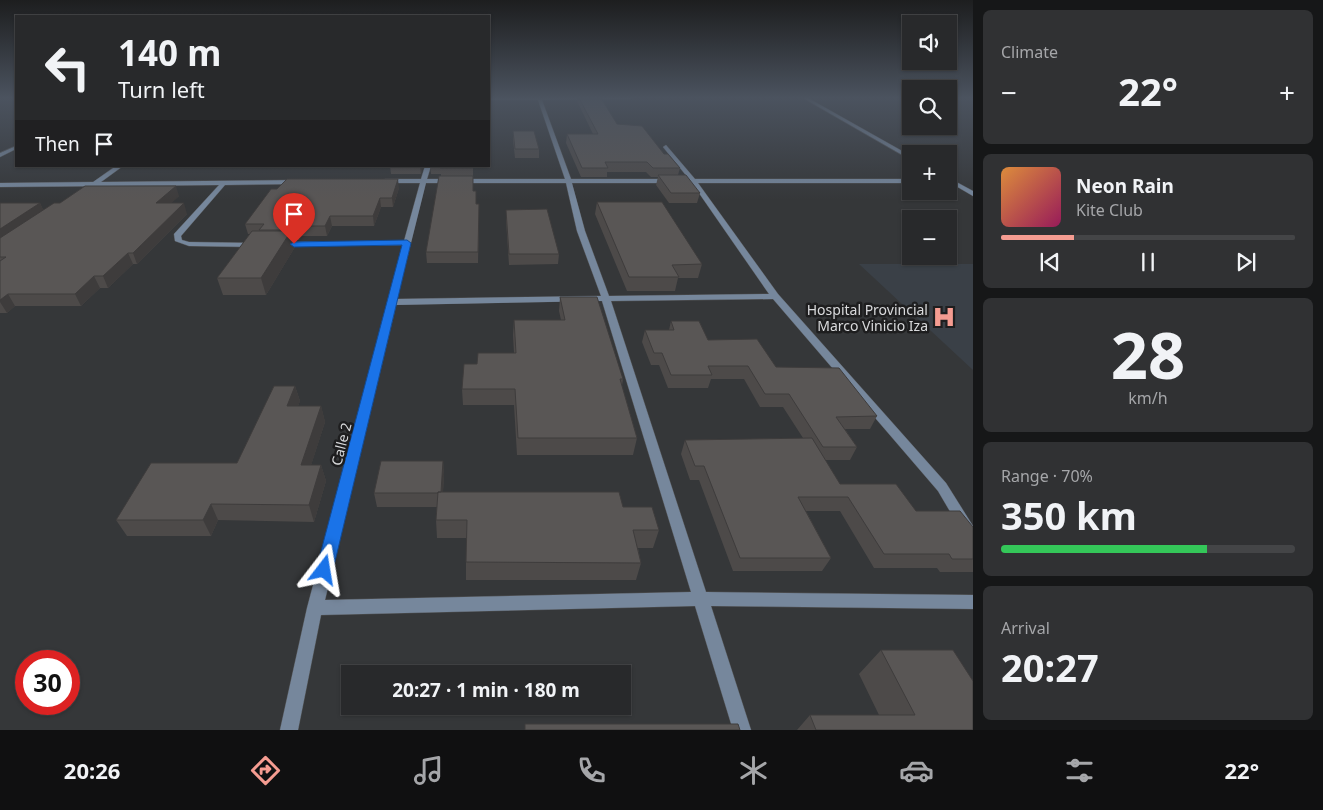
<!DOCTYPE html>
<html lang="en">
<head>
<meta charset="utf-8">
<style>
	body { margin:0; font-family:"Noto Sans",sans-serif; background:#303133; color:#f1f3f6; height:100vh; display:flex; flex-direction:column; font-size:19px; white-space:nowrap }
	* { box-sizing:border-box; margin:0 }
	p { font-size:16px; color:#a5a6a9 }
	.icon { flex:none; width:28px; height:28px; fill:none; stroke:currentColor; stroke-width:2; stroke-linecap:round; stroke-linejoin:round }
	.map { position:relative; flex:1; overflow:hidden }
	.drawer { display:flex; flex-direction:column; gap:10px; padding:10px; background:#161718; width:350px }
	.drawer>* { flex:none }
	.top-card { position:absolute; left:15px; top:15px; width:475px; height:152px; border-radius:0px; box-shadow:0 1px 4px #0004,0 0 0 1px #444547; background:#28292b; color:#f1f3f6; overflow:hidden }
	.tools { position:absolute; left:902px; top:15px; display:grid; gap:10px }
	.tools a { display:grid; place-items:center; width:55px; height:55px; border-radius:0px; background:#28292b; box-shadow:0 1px 4px #0004,0 0 0 1px #444547; font-size:25px }
	.speed { position:absolute; left:15px; top:650px; display:flex; gap:10px; font-size:25px; font-weight:700; text-align:center }
	.speed>* { display:grid; place-content:center; width:65px; height:65px; border-radius:50%; background:#28292b; box-shadow:0 1px 4px #0004,0 0 0 1px #444547; line-height:1 }
	.speed .limit { border:8px solid #d22; background:#fff; color:#111 }
	.pin { position:absolute; display:grid; place-items:center; width:42px; height:42px; color:#fff; margin:-51px -21px; border-radius:50% 50% 50% 0; rotate:-45deg; box-shadow:0 0 5px #0007 }
	.pin .icon { rotate:45deg }
	.me { position:absolute; width:55px; margin:-28px; rotate:14deg; stroke-linejoin:round; filter:drop-shadow(0 0 4px #0008) }
	.turn { display:flex; align-items:center; gap:18px; height:105px; padding:0 20px; font-size:22px }
	.turn .icon { width:65px; height:65px; stroke-width:2.5 }
	.turn b { display:block; font-size:35px; line-height:42px }
	.then { display:flex; align-items:center; height:48px; padding:0 20px; background:#0003; gap:10px; font-size:19px }
	.big { font-size:38px; font-weight:700; line-height:1.1 }
	.drawer .widget { flex:1; display:flex; flex-direction:column; justify-content:center; gap:8px; min-width:0; padding:0 18px; border-radius:8px; background:#303133 }
	.drawer .dial { align-items:center; gap:0 }
	.dial b { font-size:65px; line-height:1 }
	.song { display:flex; align-items:center; gap:15px }
	.cover { width:60px; height:60px; border-radius:8px; background:linear-gradient(135deg,hsl(30 70% 55%),hsl(330 70% 35%)) }
	.played { height:5px; border-radius:2px; background:linear-gradient(90deg,#f59c91 25%,#444547 25%) }
	.keys { display:flex; justify-content:space-around; direction:ltr }
	.heat { display:flex; justify-content:space-between; align-items:center; font-size:28px; direction:ltr }
	.charge { height:8px; border-radius:4px; background:linear-gradient(90deg,#34c759 70%,#444547 0) }
	.trip { position:absolute; left:341px; top:665px; width:290px; height:50px; border-radius:0px; background:#28292b; box-shadow:0 1px 4px #0004,0 0 0 1px #444547; font-weight:700; line-height:50px; text-align:center }
	.dock { display:flex; height:80px; justify-content:space-around; align-items:center; background:#101011; color:#a5a6a9 }
	.dock .icon { width:35px; height:35px }
	.dock .selected { color:#f59c91 }
	.dock b { font-size:22px; color:#f1f3f6 }
	main { display:flex; flex:1; min-height:0 }
	.map>svg:first-child { display:block }
</style>
</head>
<body>
<main>
<div class="map">
<svg width="973" height="730" viewBox="0 0 973 730">
	<rect width="100%" height="100%" fill="#353739"/>
	<path fill="#3a4047" d="M 859,264 L 973,264 L 973,370 Z"/>
	<g fill="none" stroke-linecap="round" stroke-linejoin="round">
		<defs>
			<path id="minor" d="M 489,98 L 632,98 L 630,99 L 542,100 L 571,179 L 689,179 L 663,147 L 666,145 L 695,179 L 911,179 L 911,183 L 698,183 L 778,294 L 946,483 L 973,526 L 973,544 L 968,542 L 938,491 L 773,299 L 611,301 L 706,592 L 973,595 L 973,609 L 711,606 L 751,730 L 733,730 L 695,606 L 321,615 L 298,730 L 280,730 L 307,608 L 403,245 L 280,246 L 276,244 L 280,242 L 404,241 L 420,183 L 385,183 L 382,181 L 385,179 L 421,179 L 425,166 L 431,166 L 427,179 L 565,179 L 538,100 L 489,100 ZM 426,183 L 566,183 L 577,231 L 601,296 L 397,299 ZM 572,183 L 692,183 L 769,294 L 609,296 L 585,231 ZM 602,301 L 691,592 L 325,600 L 396,305 Z
				M 803,98 L 808,98 L 911,156 L 911,160 Z
				M 16,146 L 16,149 L 0,157 L 0,153 Z
				M 116,166 L 123,166 L 101,182 L 298,180 L 301,182 L 298,184 L 225,185 L 181,236 L 182,240 L 189,242 L 256,243 L 256,247 L 253,247 L 189,246 L 175,241 L 174,234 L 219,185 L 0,187 L 0,183 L 93,182 Z
				M 949,178 L 973,191 L 973,196 L 949,182 Z"/>
		</defs>
		<use href="#minor" stroke="#535456" stroke-width="1"/>
		<use href="#minor" fill="#76879c" fill-rule="evenodd"/>
	</g>
	<path fill="#4d4a49" d="M 577,98 L 601,98 L 617,124 L 664,154 L 680,168 L 678,175 L 700,193 L 697,203 L 669,203 L 656,185 L 658,177 L 651,177 L 646,172 L 607,172 L 607,177 L 581,177 L 566,143 L 567,134 L 593,134 L 577,101 Z
		M 513,131 L 539,149 L 539,158 L 515,158 L 513,140 Z
		M 390,166 L 423,166 L 421,174 L 391,174 Z
		M 430,166 L 473,166 L 473,191 L 479,214 L 478,263 L 427,263 L 426,252 L 441,176 L 441,174 L 431,174 Z
		M 399,188 L 393,207 L 381,207 L 374,226 L 332,226 L 327,236 L 302,236 L 299,240 L 293,240 L 295,247 L 266,295 L 223,295 L 217,278 L 250,234 L 248,234 L 245,224 Z
		M 179,196 L 171,203 L 187,214 L 137,264 L 133,264 L 108,288 L 100,288 L 81,306 L 15,306 L 7,313 L 0,313 L 0,203 L 40,203 L 43,210 Z
		M 597,202 L 702,264 L 698,278 L 678,278 L 675,291 L 627,291 L 595,214 Z
		M 506,210 L 559,254 L 558,264 L 509,265 L 506,220 Z
		M 560,297 L 623,379 L 622,386 L 637,438 L 633,455 L 517,455 L 514,405 L 463,405 L 462,389 L 477,364 L 514,353 L 513,335 L 514,320 L 561,320 L 559,311 Z
		M 671,321 L 708,340 L 776,367 L 877,416 L 870,429 L 845,429 L 857,447 L 850,460 L 825,460 L 840,484 L 916,511 L 973,527 L 973,572 L 940,572 L 937,568 L 874,568 L 840,511 L 806,511 L 831,558 L 822,571 L 733,571 L 699,480 L 690,480 L 681,454 L 685,440 L 803,438 L 783,407 L 760,407 L 744,379 L 711,379 L 708,388 L 668,388 L 659,365 L 651,365 L 642,342 L 645,330 L 669,330 Z
		M 295,386 L 300,401 L 298,406 L 321,406 L 325,422 L 311,465 L 321,465 L 326,481 L 314,522 L 218,520 L 211,536 L 127,536 L 116,520 L 237,463 Z
		M 443,461 L 444,475 L 443,492 L 623,507 L 659,530 L 653,548 L 638,548 L 641,563 L 636,580 L 466,580 L 466,538 L 437,538 L 436,520 L 437,507 L 377,507 L 374,493 Z
		M 881,650 L 973,730 L 797,730 L 810,715 L 879,715 L 859,674 Z"/>
	<path fill="#3e3c3c" d="M 420,166 L 423,166 L 421,174 Z
		M 398,179 L 399,188 L 393,207 L 392,198 Z
		M 176,186 L 179,196 L 160,214 L 156,203 Z
		M 380,198 L 381,207 L 374,226 L 373,216 Z
		M 40,203 L 45,213 L 0,244 L 0,229 Z
		M 184,203 L 187,214 L 137,264 L 133,253 Z
		M 330,216 L 332,226 L 327,236 L 325,226 Z
		M 299,226 L 302,236 L 299,240 L 297,230 Z
		M 291,231 L 295,247 L 266,295 L 261,278 Z
		M 128,253 L 133,264 L 108,288 L 103,276 Z
		M 94,276 L 100,288 L 81,306 L 75,294 Z
		M 8,294 L 15,306 L 7,313 L 0,302 L 0,300 Z
		M 295,386 L 300,401 L 292,422 L 287,406 Z
		M 321,406 L 325,422 L 306,481 L 301,465 Z
		M 443,461 L 444,475 L 442,507 L 441,493 Z
		M 321,465 L 326,481 L 314,522 L 309,505 Z
		M 211,504 L 218,520 L 211,536 L 203,520 Z"/>
	<path fill="#595655" stroke="#3e3c3c" d="M 579,98 L 601,98 L 617,124 L 642,126 L 664,154 L 668,154 L 680,168 L 653,168 L 647,162 L 605,162 L 608,168 L 582,168 L 567,134 L 598,134 Z
		M 513,131 L 534,131 L 539,149 L 515,149 Z
		M 441,166 L 473,166 L 473,168 L 440,168 Z
		M 658,175 L 686,175 L 700,193 L 671,193 Z
		M 439,176 L 473,176 L 473,191 L 476,191 L 476,204 L 479,204 L 478,252 L 426,252 Z
		M 287,179 L 398,179 L 392,198 L 380,198 L 373,216 L 330,216 L 325,226 L 299,226 L 297,230 L 259,230 L 264,224 L 245,224 L 271,189 L 277,189 Z
		M 85,186 L 176,186 L 156,203 L 184,203 L 133,253 L 128,253 L 103,276 L 94,276 L 75,294 L 8,294 L 0,300 L 0,261 L 6,257 L 0,257 L 0,238 L 54,203 L 60,203 Z
		M 597,202 L 662,202 L 702,264 L 672,265 L 679,277 L 629,277 Z
		M 0,203 L 40,203 L 0,229 Z
		M 547,209 L 559,254 L 509,254 L 506,210 Z
		M 252,231 L 291,231 L 261,278 L 217,278 Z
		M 560,297 L 597,297 L 623,379 L 620,379 L 637,438 L 518,438 L 515,389 L 462,389 L 464,364 L 477,364 L 478,353 L 516,353 L 514,320 L 565,320 Z
		M 671,321 L 699,321 L 708,340 L 757,339 L 776,367 L 839,368 L 877,416 L 836,417 L 857,447 L 823,447 L 789,394 L 765,394 L 748,366 L 708,366 L 712,375 L 671,375 L 662,353 L 654,353 L 645,330 L 674,330 Z
		M 274,386 L 295,386 L 287,406 L 321,406 L 301,465 L 321,465 L 309,505 L 211,504 L 203,520 L 116,520 L 151,463 L 237,463 Z
		M 812,438 L 840,484 L 896,484 L 916,511 L 960,511 L 973,527 L 973,559 L 952,559 L 949,554 L 884,554 L 848,497 L 798,497 L 831,558 L 740,558 L 704,466 L 695,466 L 685,440 Z
		M 381,461 L 443,461 L 441,492 L 438,492 L 438,493 L 374,493 Z
		M 438,492 L 619,492 L 623,507 L 652,507 L 659,530 L 633,530 L 641,563 L 466,562 L 467,520 L 436,520 Z
		M 881,650 L 953,650 L 973,681 L 973,730 L 816,730 L 810,715 L 915,715 Z
		M 525,724 L 738,724 L 740,730 L 525,730 Z"/>
	<linearGradient id="sky" x2="0" y2="1"><stop stop-color="#1d1e1f"/><stop offset="0.49" stop-color="#4b535f"/><stop offset="1" stop-color="#4b535f" stop-opacity="0"/></linearGradient>
	<rect width="973" height="200" fill="url(#sky)"/>
	<path fill="#1a73e8" stroke="#114b97" d="M 407,240 L 411,243 L 333,570 L 330,575 L 324,577 L 319,575 L 316,570 L 402,245 L 294,247 L 290,244 L 294,242 Z"/>
	<defs>
		<symbol id="hospital-bare" viewBox="-9 -9 18 18"><path d="M-5-5h3v3.5h4V-5h3V5h-3V1.5h-4V5h-3Z" fill="#f59c91" stroke="#1e1e1f" stroke-width="2.5" paint-order="stroke"/></symbol>
	</defs>
	<g fill-rule="evenodd">
		<use href="#hospital-bare" x="928" y="301" width="32" height="32"/>
	</g>
	<g text-anchor="middle" dominant-baseline="central" stroke-width="5" stroke-linejoin="round" paint-order="stroke">
		<g font-size="14" fill="#d9dadc" stroke="#1e1e1f" text-anchor="end">
			<text x="928" y="309">Hospital Provincial<tspan x="928" dy="16">Marco Vinicio Iza</tspan></text>
		</g>
		<g font-size="14" fill="#d9dadc" stroke="#1e1e1f">
			<text transform="translate(341 444) rotate(-76)">Calle 2</text>
		</g>
	</g>
</svg>
<div class="tools">
<a><svg class="icon" aria-label="sound" viewBox="0 0 24 24"><path d="M4 9h4l5-4v14l-5-4H4zM17 9q2 3 0 6"/></svg></a>
<a><svg class="icon" aria-label="search" viewBox="0 0 24 24"><circle cx="10" cy="10" r="6"/><path d="M15 15l6 6"/></svg></a>
<a>+</a>
<a>−</a>
</div>
<div class="speed"><div class="limit">30</div></div>
<div class="pin" style="left:294px;top:244px;background:#d93025"><svg class="icon" aria-label="arrive" viewBox="0 0 24 24"><path d="M6 21V4h12l-3 4 3 4H6"/></svg></div>
<svg class="me" style="left:324px;top:570px" viewBox="-20 -20 40 40"><path d="M0-17L14 15 0 8-14 15z" fill="#1a73e8" stroke="#fff" stroke-width="4"/></svg>
<div class="trip">20:27 · 1 min · 180 m</div>
<div class="top-card">
<div class="turn"><svg class="icon" aria-label="left" viewBox="0 0 24 24"><path d="M17 20v-9H6M10 6l-5 5 5 5"/></svg><div><b>140 m</b>Turn left</div></div>
<div class="then">Then<svg class="icon" aria-label="arrive" viewBox="0 0 24 24"><path d="M6 21V4h12l-3 4 3 4H6"/></svg></div>
</div>
</div>
<section class="drawer">
<div class="widget"><p>Climate</p>
<div class="heat"><a>−</a><b class="big">22°</b><a>+</a></div>
</div>
<div class="widget">
<div class="song"><i class="cover"></i><div><b>Neon Rain</b><p>Kite Club</p></div></div>
<div class="played"></div>
<div class="keys"><svg class="icon" aria-label="previous" viewBox="0 0 24 24"><path d="M18 5L8 12l10 7zM5 5v14"/></svg><svg class="icon" aria-label="pause" viewBox="0 0 24 24"><path d="M8 5v14M16 5v14"/></svg><svg class="icon" aria-label="next" viewBox="0 0 24 24"><path d="M6 5l10 7-10 7zM19 5v14"/></svg></div>
</div>
<div class="widget dial"><b>28</b><p>km/h</p></div>
<div class="widget"><p>Range · 70%</p><b class="big">350 km</b><div class="charge"></div></div>
<div class="widget"><p>Arrival</p><b class="big">20:27</b></div>
</section>
</main>
<nav class="dock">
<b>20:26</b>
<svg class="icon selected" aria-label="directions" viewBox="0 0 24 24"><path d="M12 3l9 9-9 9-9-9zM9 14v-3h6M13 9l2 2-2 2"/></svg>
<svg class="icon" aria-label="music" viewBox="0 0 24 24"><path d="M9 18V5l10-2v13"/><circle cx="6" cy="18" r="3"/><circle cx="16" cy="16" r="3"/></svg>
<svg class="icon" aria-label="phone" viewBox="0 0 24 24"><path d="M5 4h4l2 5-3 2q2 4 5 5l2-3 5 2v4C11 20 4 13 5 4z"/></svg>
<svg class="icon" aria-label="climate" viewBox="0 0 24 24"><path d="M12 3v18M4 7l16 10M4 17L20 7"/></svg>
<svg class="icon" aria-label="car" viewBox="0 0 24 24"><path d="M5 17H2v-5l4-1 3-4h7l3 4 3 1v5h-3M9 17h6M6 11h13"/><circle cx="7" cy="17" r="2"/><circle cx="17" cy="17" r="2"/></svg>
<svg class="icon" aria-label="filters" viewBox="0 0 24 24"><path d="M4 7h16M4 17h16"/><circle cx="9" cy="7" r="2"/><circle cx="15" cy="17" r="2"/></svg>
<b>22°</b>
</nav>
</body>
</html>
